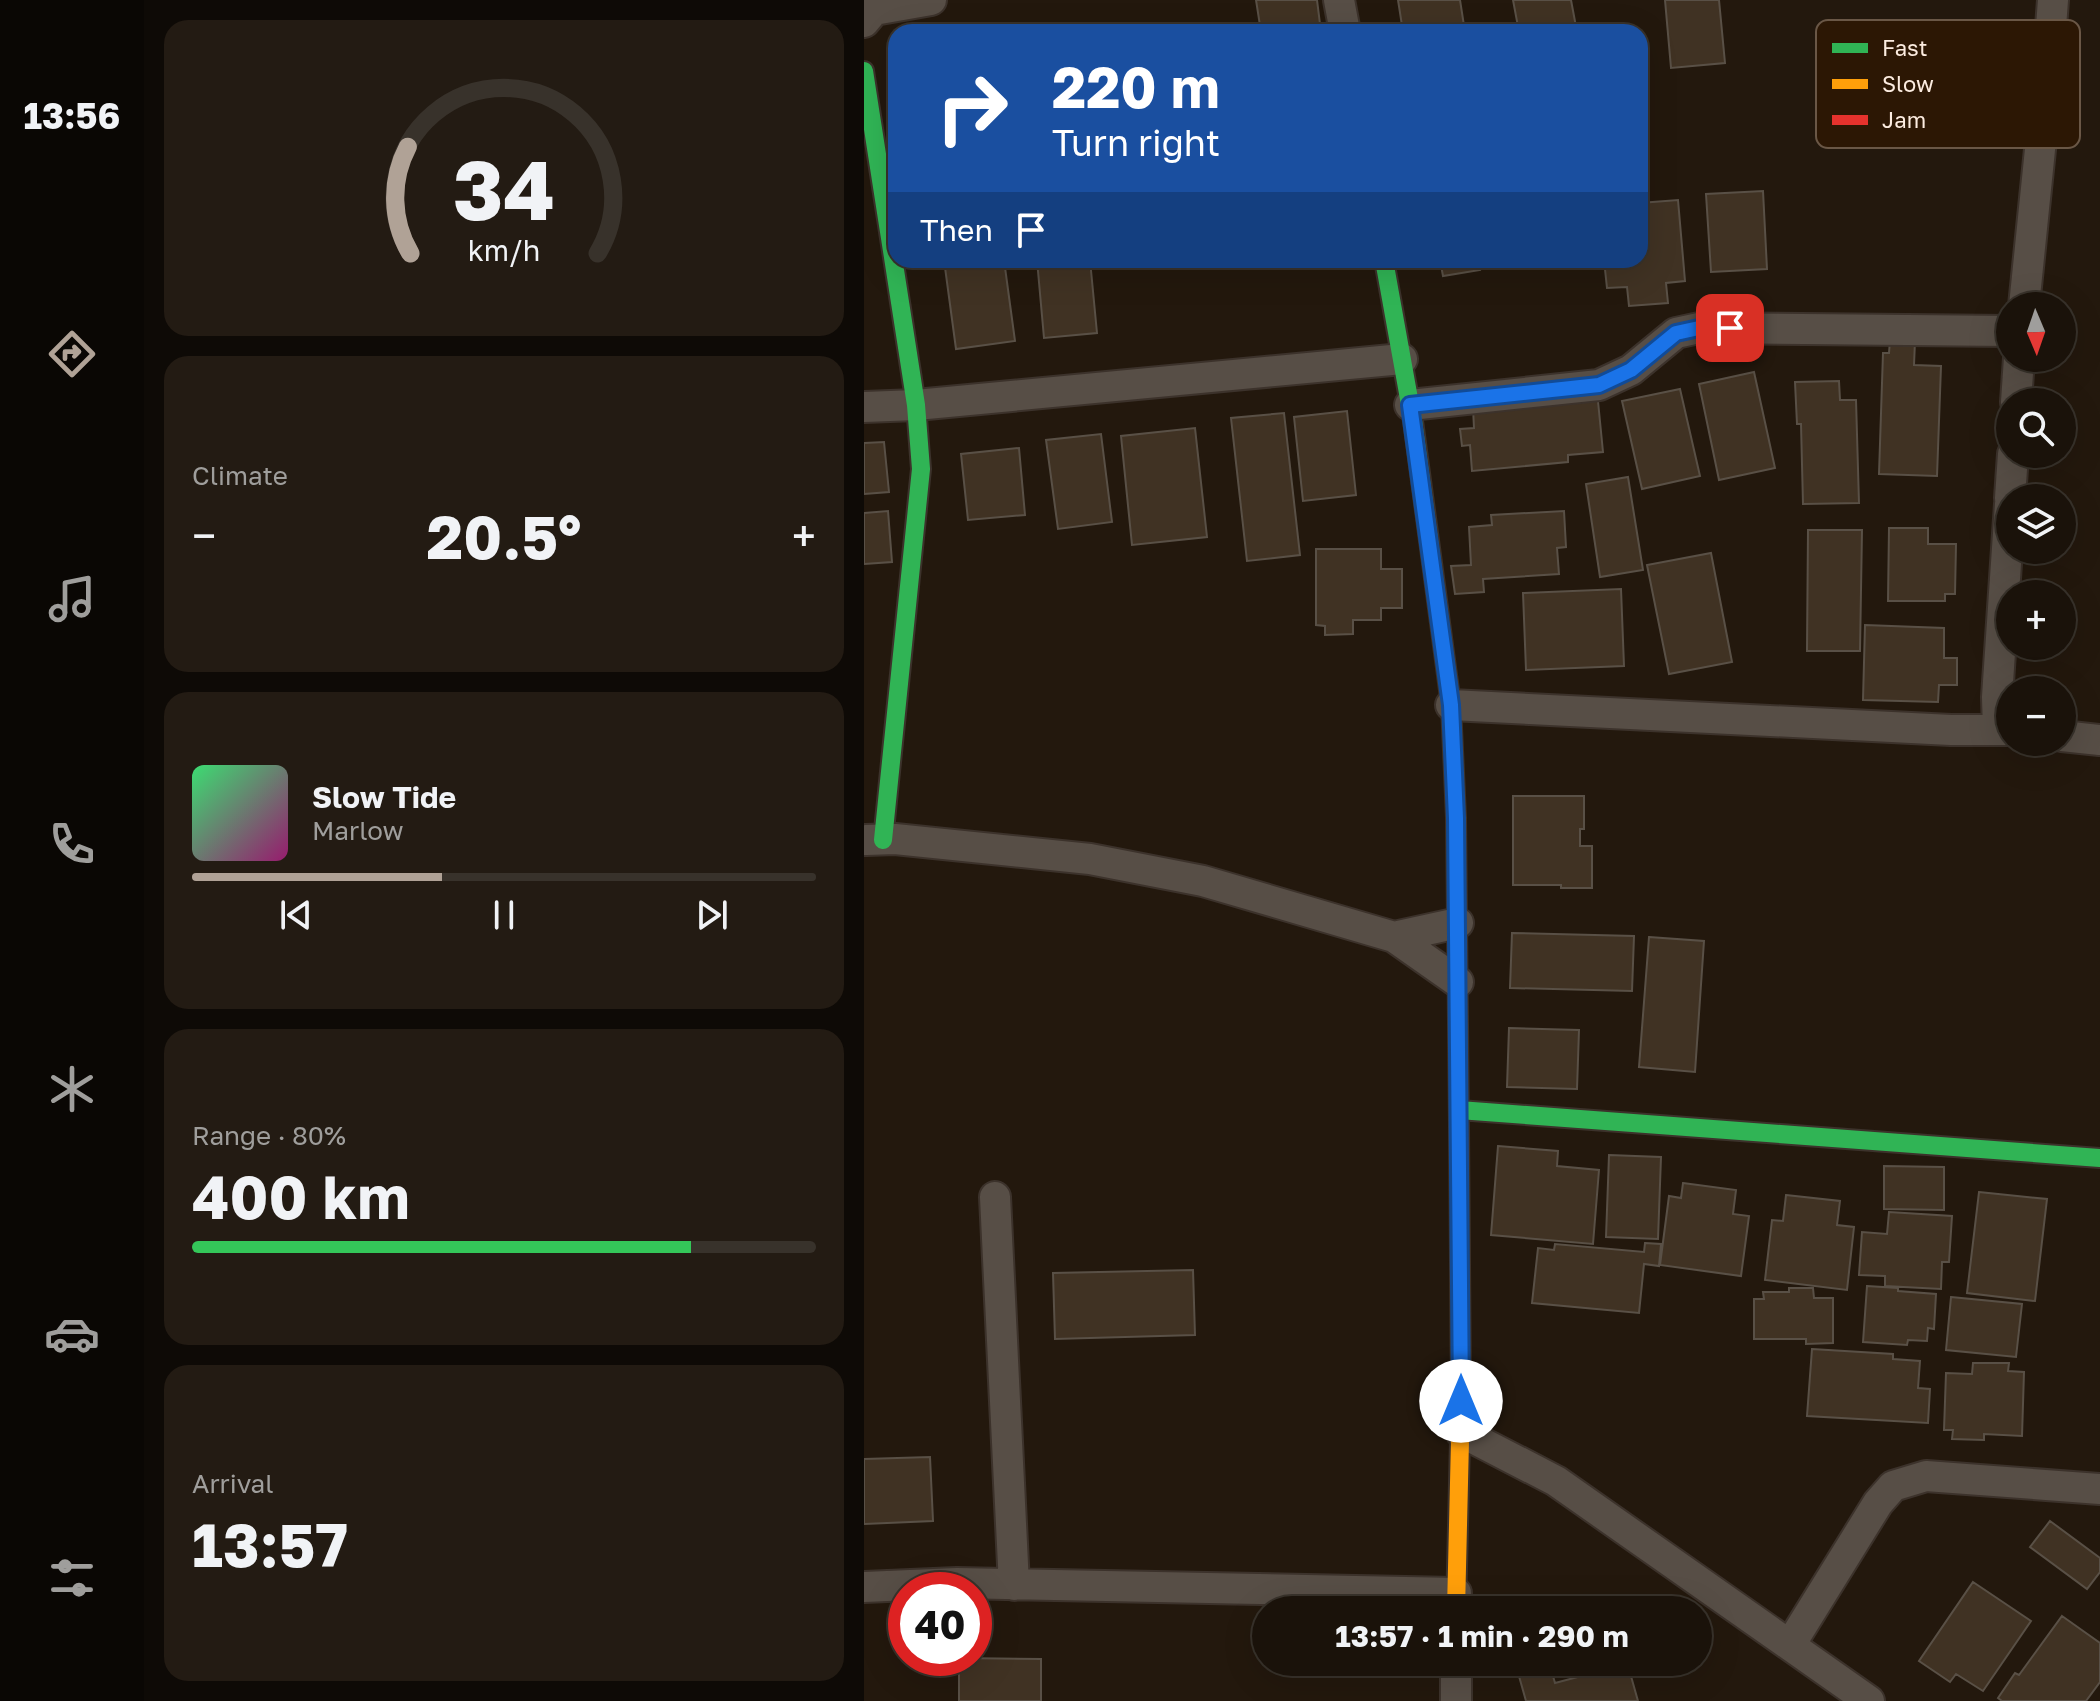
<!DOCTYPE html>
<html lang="en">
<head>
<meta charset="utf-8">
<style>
	body { margin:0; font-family:"Golos Text",sans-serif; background:#231b13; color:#f1f3f6; height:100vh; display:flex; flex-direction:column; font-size:30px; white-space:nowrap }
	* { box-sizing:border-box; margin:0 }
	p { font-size:26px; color:#9f9e9c }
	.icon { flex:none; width:44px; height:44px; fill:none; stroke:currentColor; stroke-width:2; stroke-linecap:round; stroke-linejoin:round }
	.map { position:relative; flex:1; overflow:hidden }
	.details { display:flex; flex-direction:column; gap:20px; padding:20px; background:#0e0a06; width:720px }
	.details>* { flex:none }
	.banner { position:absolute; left:24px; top:24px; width:760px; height:244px; border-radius:24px; box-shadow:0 8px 32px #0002,0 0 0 2px #38322b; background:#1a4fa0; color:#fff; overflow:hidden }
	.needle { width:52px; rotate:178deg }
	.fabs { position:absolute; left:1132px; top:292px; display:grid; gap:16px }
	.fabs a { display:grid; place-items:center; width:80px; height:80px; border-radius:50%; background:#1a120a; box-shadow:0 8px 32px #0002,0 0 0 2px #38322b; font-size:40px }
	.speed { position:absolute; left:24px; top:1572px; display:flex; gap:16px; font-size:40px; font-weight:700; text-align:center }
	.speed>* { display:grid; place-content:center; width:104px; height:104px; border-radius:50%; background:#1a120a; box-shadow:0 8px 32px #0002,0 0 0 2px #38322b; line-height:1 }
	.speed .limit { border:12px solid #d22; background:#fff; color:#111 }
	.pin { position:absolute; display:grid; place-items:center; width:68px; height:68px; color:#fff; margin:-34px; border-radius:16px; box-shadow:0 4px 12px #0006 }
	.me { position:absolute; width:88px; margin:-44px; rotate:0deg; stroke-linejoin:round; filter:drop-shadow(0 0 6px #0008) }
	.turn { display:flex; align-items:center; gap:28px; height:168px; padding:0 32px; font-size:36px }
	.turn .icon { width:104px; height:104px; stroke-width:2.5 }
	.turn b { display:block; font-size:56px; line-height:68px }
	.then { display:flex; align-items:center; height:76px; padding:0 32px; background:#0003; gap:16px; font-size:30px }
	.big { font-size:60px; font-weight:700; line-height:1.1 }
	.details .widget { flex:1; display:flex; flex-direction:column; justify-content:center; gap:12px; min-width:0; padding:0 28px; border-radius:24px; background:#231b13 }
	.details .dial { align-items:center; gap:0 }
	.dial svg { height:208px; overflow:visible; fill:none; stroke:#38322b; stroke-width:7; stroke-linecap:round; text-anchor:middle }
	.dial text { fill:#f1f3f6; stroke:none }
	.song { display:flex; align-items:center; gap:24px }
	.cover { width:96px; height:96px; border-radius:12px; background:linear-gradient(135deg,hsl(140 70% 55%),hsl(320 70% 35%)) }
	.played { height:8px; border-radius:4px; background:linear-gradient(90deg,#b0a296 40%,#38322b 40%) }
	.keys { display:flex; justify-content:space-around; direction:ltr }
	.heat { display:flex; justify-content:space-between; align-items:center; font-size:44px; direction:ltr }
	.charge { height:12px; border-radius:6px; background:linear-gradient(90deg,#34c759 80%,#38322b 0) }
	.trip { position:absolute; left:388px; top:1596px; width:460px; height:80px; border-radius:40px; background:#1a120a; box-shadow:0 8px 32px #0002,0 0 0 2px #38322b; font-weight:700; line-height:80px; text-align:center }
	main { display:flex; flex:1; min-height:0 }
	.dock { display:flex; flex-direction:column; width:144px; justify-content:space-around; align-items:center; background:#0a0704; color:#9f9e9c }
	.dock .icon { width:56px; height:56px }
	.dock .selected { color:#b0a296 }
	.dock b { font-size:36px; color:#f1f3f6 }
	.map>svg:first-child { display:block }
</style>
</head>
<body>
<main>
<nav class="dock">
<b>13:56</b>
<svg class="icon selected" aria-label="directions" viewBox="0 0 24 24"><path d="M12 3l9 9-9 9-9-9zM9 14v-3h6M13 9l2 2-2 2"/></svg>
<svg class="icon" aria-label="music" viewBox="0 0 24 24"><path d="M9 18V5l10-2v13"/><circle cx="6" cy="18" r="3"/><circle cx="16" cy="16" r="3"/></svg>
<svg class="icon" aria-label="phone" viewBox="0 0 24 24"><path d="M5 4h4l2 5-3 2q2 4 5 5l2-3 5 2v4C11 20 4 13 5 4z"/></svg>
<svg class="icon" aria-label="climate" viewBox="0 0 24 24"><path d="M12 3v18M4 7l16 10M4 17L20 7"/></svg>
<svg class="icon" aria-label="car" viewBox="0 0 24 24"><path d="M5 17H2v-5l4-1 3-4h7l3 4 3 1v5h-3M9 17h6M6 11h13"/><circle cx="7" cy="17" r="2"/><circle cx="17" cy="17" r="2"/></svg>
<svg class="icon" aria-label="filters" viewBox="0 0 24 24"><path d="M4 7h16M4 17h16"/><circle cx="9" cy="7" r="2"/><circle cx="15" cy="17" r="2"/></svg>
</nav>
<section class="details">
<div class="widget dial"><svg viewBox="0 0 100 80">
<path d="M14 69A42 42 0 1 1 86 69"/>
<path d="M14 69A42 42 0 0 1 13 28" stroke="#b0a296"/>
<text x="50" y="56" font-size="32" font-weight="700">34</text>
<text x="50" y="72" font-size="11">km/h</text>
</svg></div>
<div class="widget"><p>Climate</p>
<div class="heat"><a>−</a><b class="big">20.5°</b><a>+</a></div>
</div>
<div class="widget">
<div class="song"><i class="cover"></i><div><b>Slow Tide</b><p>Marlow</p></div></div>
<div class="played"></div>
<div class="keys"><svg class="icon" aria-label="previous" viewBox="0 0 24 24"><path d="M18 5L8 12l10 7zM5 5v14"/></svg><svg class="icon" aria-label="pause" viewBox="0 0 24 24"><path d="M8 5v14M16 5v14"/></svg><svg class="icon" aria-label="next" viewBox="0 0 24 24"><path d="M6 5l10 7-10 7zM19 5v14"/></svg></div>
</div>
<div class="widget"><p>Range · 80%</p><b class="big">400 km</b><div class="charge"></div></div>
<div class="widget"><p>Arrival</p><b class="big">13:57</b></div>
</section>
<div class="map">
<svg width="1236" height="1701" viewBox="0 0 1236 1701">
	<rect width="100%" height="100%" fill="#23180d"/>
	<path fill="#403223" stroke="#595046" stroke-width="2" d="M 392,0 L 453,0 L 457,32 L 397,32 Z
		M 534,0 L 596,0 L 601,32 L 539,32 Z
		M 649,0 L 707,0 L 713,32 L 655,32 Z
		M 801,0 L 855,0 L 861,63 L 807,68 Z
		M 899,191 L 903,269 L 847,272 L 842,194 Z
		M 814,200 L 821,281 L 802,283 L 804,303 L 765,306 L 763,287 L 743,288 L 740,260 L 776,260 L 776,203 Z
		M 80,260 L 140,260 L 151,341 L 92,349 Z
		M 173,260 L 226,260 L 233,333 L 180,338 Z
		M 576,260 L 614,260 L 616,270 L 579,276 Z
		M 1026,340 L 1051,341 L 1050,365 L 1077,366 L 1073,476 L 1015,474 L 1019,353 L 1025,353 Z
		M 890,372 L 911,468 L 855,480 L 835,384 Z
		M 975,381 L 976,400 L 992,400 L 995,503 L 939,504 L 937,424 L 933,424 L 931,382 Z
		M 816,389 L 836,476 L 778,489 L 758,401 Z
		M 733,391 L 739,452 L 704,455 L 704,462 L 608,471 L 606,445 L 598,446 L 596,429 L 610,428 L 609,408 Z
		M 483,411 L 492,495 L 439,501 L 430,417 Z
		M 420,413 L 436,555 L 383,561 L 367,418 Z
		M 331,428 L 343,537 L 268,545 L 257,436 Z
		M 237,434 L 248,522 L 194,529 L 182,440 Z
		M 20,442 L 25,492 L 0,494 L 0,443 Z
		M 155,448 L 161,515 L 104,520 L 97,454 Z
		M 764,477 L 779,570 L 736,577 L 722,484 Z
		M 24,511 L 28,562 L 0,564 L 0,513 Z
		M 700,511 L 702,547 L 693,548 L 695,574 L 619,579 L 620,592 L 591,594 L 587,566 L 607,565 L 605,527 L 628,525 L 627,515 Z
		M 1025,528 L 1064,528 L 1064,544 L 1092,544 L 1091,594 L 1081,594 L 1081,601 L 1024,601 Z
		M 944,530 L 998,530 L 996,651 L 943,651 Z
		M 452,549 L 517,549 L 517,569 L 538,569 L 538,608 L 517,608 L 517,620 L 489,620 L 489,634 L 461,635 L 461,626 L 452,625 Z
		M 847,553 L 868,662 L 805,674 L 783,565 Z
		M 757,589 L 760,666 L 662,670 L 659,593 Z
		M 1001,625 L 1080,628 L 1080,658 L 1093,658 L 1093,685 L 1075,685 L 1074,702 L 999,700 Z
		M 649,796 L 720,796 L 720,829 L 716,829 L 716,846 L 728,846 L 728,888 L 697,888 L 697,885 L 649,885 Z
		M 648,933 L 770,936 L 768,991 L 646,988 Z
		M 785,937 L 840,941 L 831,1072 L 775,1067 Z
		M 645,1028 L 715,1030 L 713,1089 L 643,1087 Z
		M 634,1146 L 694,1151 L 693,1166 L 735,1170 L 729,1244 L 627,1235 Z
		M 745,1155 L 797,1157 L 794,1239 L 742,1237 Z
		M 1020,1166 L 1080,1167 L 1080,1210 L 1020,1209 Z
		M 819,1183 L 872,1190 L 869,1214 L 885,1216 L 877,1276 L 796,1265 L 805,1196 L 817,1198 Z
		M 1115,1192 L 1183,1199 L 1171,1301 L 1103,1293 Z
		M 922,1195 L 976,1201 L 973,1225 L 990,1227 L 983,1290 L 901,1280 L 908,1220 L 919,1221 Z
		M 1025,1212 L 1088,1216 L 1085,1262 L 1078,1262 L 1077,1289 L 1021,1286 L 1021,1276 L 995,1275 L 998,1232 L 1023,1234 Z
		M 781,1243 L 797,1244 L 795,1266 L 780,1264 L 775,1313 L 668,1303 L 674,1248 L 690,1250 L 691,1244 L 780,1252 Z
		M 329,1270 L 331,1335 L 191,1339 L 189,1273 Z
		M 1003,1286 L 1034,1288 L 1034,1291 L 1072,1294 L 1070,1329 L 1064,1328 L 1063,1341 L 1044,1340 L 1043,1345 L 999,1342 Z
		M 925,1288 L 949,1288 L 950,1298 L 969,1298 L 969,1343 L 942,1344 L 942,1339 L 890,1339 L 890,1299 L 900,1299 L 899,1292 L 925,1292 Z
		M 1087,1297 L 1158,1304 L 1152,1357 L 1082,1350 Z
		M 948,1349 L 1029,1354 L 1029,1359 L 1056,1361 L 1054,1388 L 1066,1389 L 1064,1423 L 943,1416 Z
		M 1109,1363 L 1145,1363 L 1144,1371 L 1160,1372 L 1158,1436 L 1120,1434 L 1120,1440 L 1088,1439 L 1089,1430 L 1080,1430 L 1082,1373 L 1108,1374 Z
		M 66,1457 L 69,1521 L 0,1524 L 0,1459 Z
		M 1186,1521 L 1236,1558 L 1236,1572 L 1223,1589 L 1166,1547 Z
		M 1109,1582 L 1167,1621 L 1119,1691 L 1092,1674 L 1086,1682 L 1055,1661 Z
		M 1198,1616 L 1236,1643 L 1236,1682 L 1222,1701 L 1138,1701 L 1134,1698 L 1151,1673 L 1155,1675 Z
		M 95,1658 L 177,1659 L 177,1701 L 95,1701 Z
		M 651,1662 L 685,1662 L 691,1683 L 725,1674 L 722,1662 L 763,1662 L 774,1701 L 662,1701 Z"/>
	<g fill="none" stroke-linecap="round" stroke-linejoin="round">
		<defs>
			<path id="street" d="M 475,0 L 481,32
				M 0,22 L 10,10 L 67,0
				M 1160,306 L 1183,81 L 1189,0
				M 1152,402 L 1155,358
				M 546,405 L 735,385 L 767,370 L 812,333 L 835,328 L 1146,331
				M 0,407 L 52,405 L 538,359
				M 1146,498 L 1149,454
				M 587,705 L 1087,730 L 1146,730
				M 1134,729 L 1133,697 L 1146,504
				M 1198,736 L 1236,740
				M 2,840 L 31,839 L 226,859 L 339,881 L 530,937 L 594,982
				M 530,937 L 594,923
				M 131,1197 L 150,1585
				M 597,1432 L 692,1481 L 1005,1701
				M 0,1587 L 93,1583 L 592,1593
				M 926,1645 L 1014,1503 L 1029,1486 L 1062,1476 L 1236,1489
				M 592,1662 L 592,1701"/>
			<path id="fast" d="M 0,71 L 52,405 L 57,469 L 19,840
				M 520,260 L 549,421 L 587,705 L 592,818 L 595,1127
				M 595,1110 L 1236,1158"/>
			<path id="slow" d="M 592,1610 L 597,1398"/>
			<path id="jam" d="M 595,1127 L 597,1398"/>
		</defs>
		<use href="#street" stroke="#3c322b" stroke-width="34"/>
		<use href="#fast" stroke="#3c322b" stroke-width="22"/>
		<use href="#slow" stroke="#3c322b" stroke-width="22"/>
		<use href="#jam" stroke="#3c322b" stroke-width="22"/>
		<use href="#street" stroke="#574e46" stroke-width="30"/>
		<use href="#fast" stroke="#30b455" stroke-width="18"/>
		<use href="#slow" stroke="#ff9f0a" stroke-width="18"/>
		<use href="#jam" stroke="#e5322d" stroke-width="18"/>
	</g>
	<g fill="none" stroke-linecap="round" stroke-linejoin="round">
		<defs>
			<path id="route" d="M 597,1401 L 592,818 L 587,705 L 546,405 L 735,385 L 767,370 L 812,333 L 835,328 L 866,328"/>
		</defs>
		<use href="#route" stroke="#114b97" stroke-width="20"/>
		<use href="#route" stroke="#1a73e8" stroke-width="14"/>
	</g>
	<rect x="952" y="20" width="264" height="128" rx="12" fill="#2c1704" stroke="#6a5746" stroke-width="2"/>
	<rect x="968" y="43" width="36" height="10" fill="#30b455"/>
	<rect x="968" y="79" width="36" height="10" fill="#ff9f0a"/>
	<rect x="968" y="115" width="36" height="10" fill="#e5322d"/>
	<g font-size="22" fill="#fcece0">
		<text x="1018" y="56">Fast</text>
		<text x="1018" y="92">Slow</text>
		<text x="1018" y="128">Jam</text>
	</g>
</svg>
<div class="fabs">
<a><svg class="needle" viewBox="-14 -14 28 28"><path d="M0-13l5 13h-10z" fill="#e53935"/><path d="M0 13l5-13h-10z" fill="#9f9e9c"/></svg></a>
<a><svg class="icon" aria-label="search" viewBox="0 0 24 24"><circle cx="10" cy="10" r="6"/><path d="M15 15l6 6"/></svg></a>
<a><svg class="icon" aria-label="layers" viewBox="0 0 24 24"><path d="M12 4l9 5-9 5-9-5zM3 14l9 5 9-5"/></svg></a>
<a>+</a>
<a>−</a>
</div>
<div class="speed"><div class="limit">40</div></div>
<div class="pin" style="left:866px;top:328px;background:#d93025"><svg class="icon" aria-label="arrive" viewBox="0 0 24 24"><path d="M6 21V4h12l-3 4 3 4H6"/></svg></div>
<svg class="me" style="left:597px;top:1401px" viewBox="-20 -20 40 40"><circle r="19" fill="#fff"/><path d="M0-13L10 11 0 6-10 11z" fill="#1a73e8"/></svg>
<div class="trip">13:57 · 1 min · 290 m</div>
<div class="banner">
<div class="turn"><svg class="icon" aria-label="right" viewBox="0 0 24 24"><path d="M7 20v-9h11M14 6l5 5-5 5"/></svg><div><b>220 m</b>Turn right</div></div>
<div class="then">Then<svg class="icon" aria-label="arrive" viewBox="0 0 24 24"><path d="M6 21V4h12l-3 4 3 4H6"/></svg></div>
</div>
</div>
</main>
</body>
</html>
